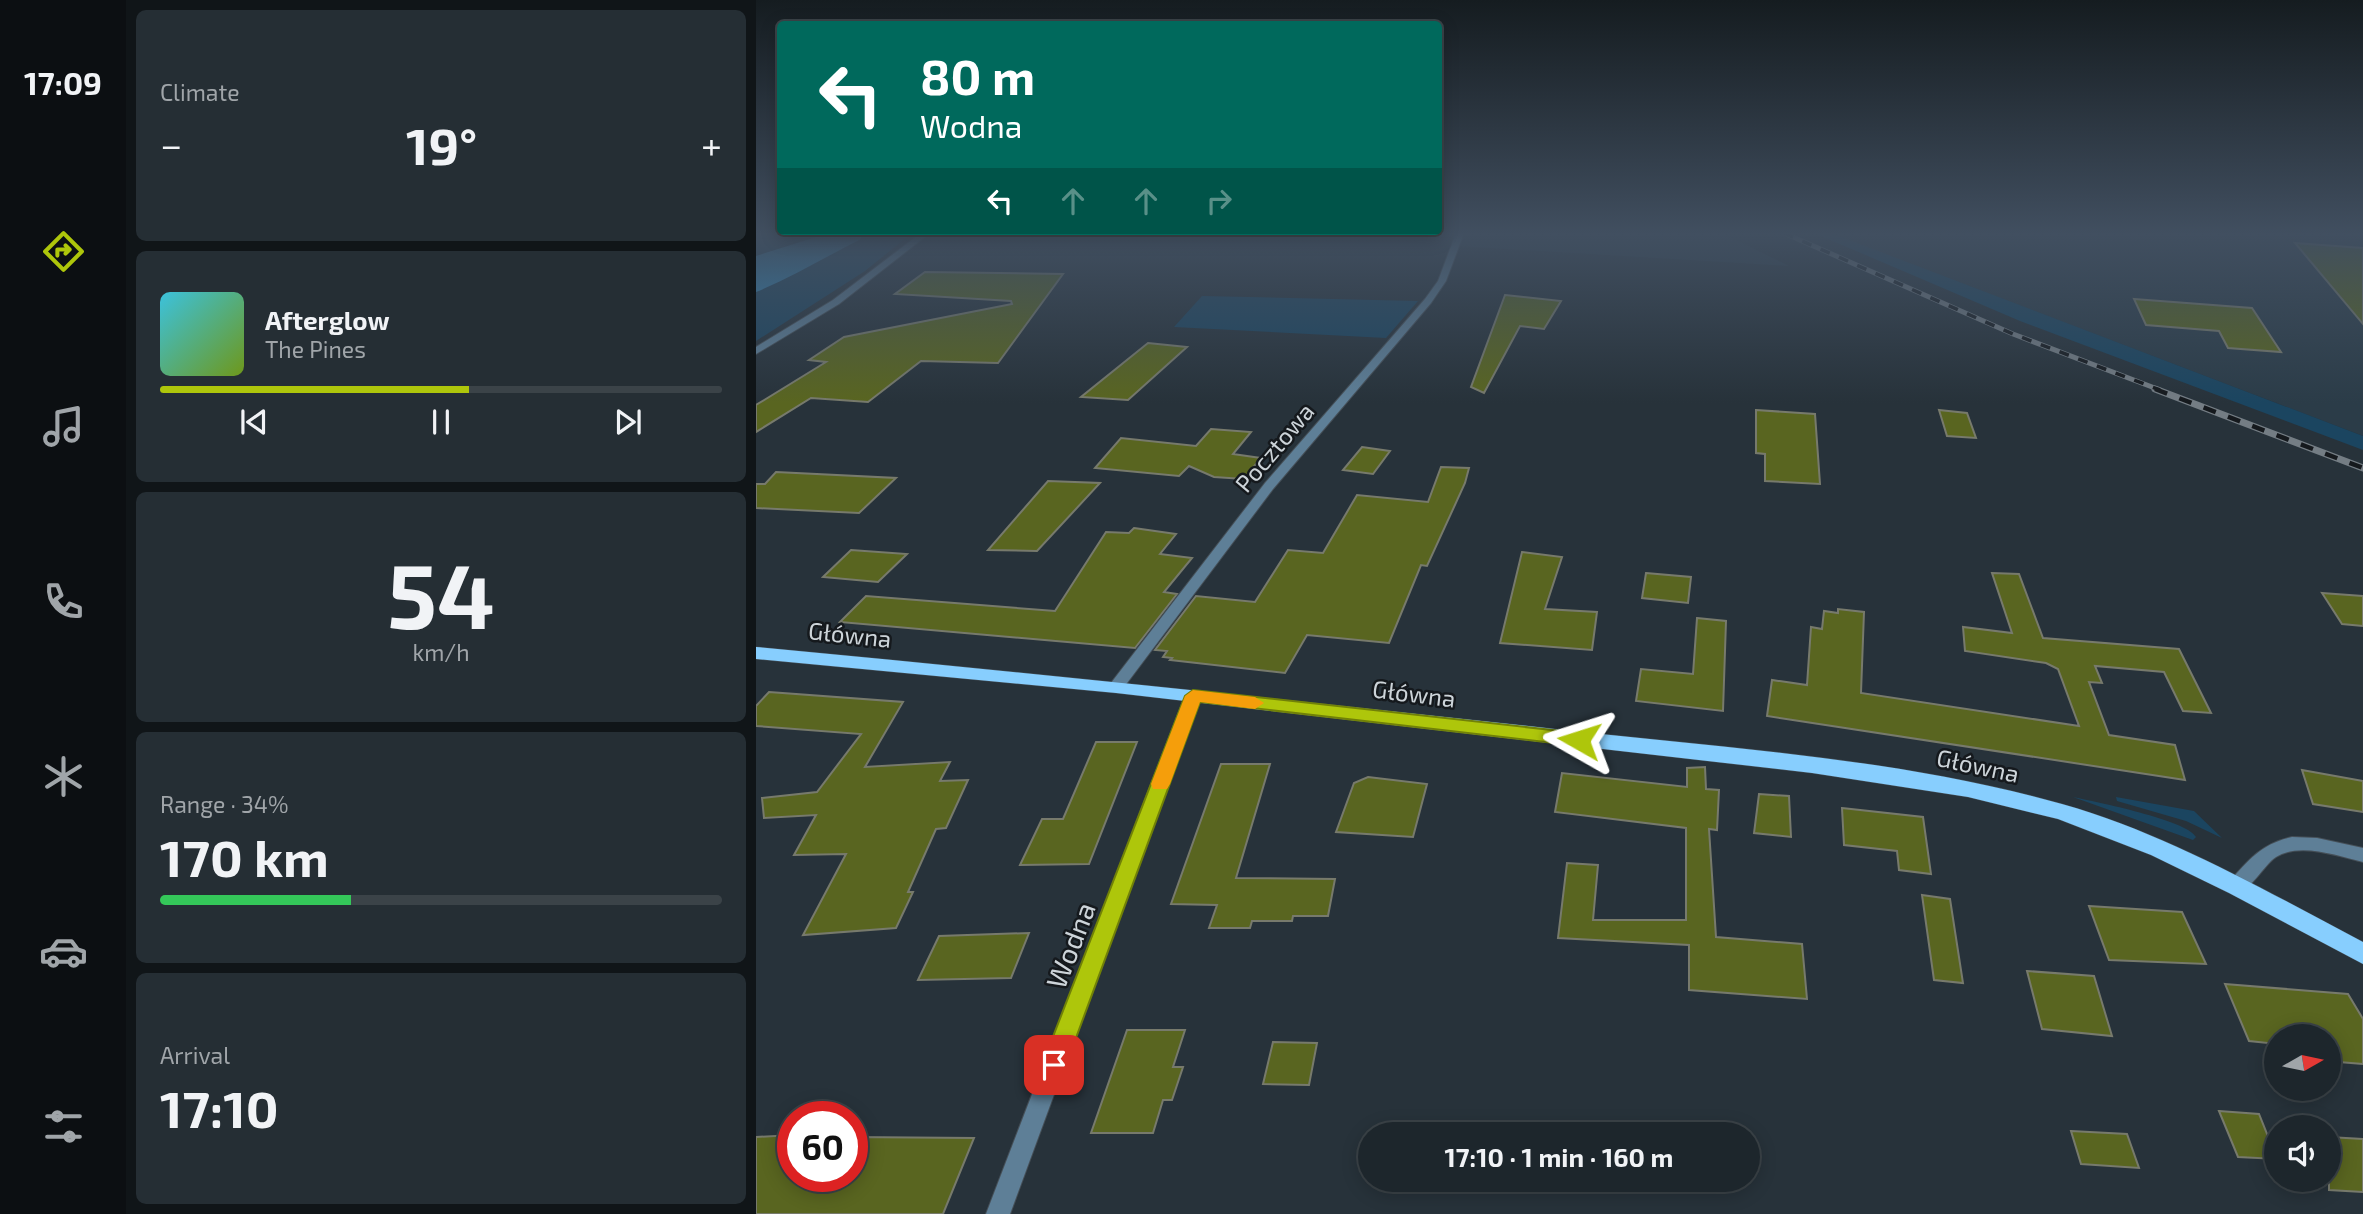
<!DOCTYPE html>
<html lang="en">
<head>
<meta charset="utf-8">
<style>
	body { margin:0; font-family:"Exo 2",sans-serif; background:#252e34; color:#f1f3f6; height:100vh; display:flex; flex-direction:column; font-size:26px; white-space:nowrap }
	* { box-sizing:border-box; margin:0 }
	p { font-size:23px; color:#a0a5a9 }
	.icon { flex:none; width:38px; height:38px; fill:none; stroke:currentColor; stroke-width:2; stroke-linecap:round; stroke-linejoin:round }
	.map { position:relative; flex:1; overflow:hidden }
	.details { display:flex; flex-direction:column; gap:10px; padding:10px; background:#101518; width:630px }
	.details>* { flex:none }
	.banner { position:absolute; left:21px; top:21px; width:665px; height:214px; border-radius:7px; box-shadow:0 4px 18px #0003,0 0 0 2px #3b4348; background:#00695c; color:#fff; overflow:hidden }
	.needle { width:46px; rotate:81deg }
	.buttons { position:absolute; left:1508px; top:1024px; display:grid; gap:14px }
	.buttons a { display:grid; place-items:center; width:77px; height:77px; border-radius:50%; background:#1d262c; box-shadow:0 4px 18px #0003,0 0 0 2px #3b4348; font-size:35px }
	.speed { position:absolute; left:21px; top:1101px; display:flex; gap:14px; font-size:35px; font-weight:700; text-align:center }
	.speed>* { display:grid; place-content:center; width:91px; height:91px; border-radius:50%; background:#1d262c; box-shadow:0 4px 18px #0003,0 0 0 2px #3b4348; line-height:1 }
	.speed .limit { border:10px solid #d22; background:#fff; color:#111 }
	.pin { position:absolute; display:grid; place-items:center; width:60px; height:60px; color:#fff; margin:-30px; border-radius:14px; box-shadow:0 4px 10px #0006 }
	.me { position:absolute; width:77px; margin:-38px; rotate:276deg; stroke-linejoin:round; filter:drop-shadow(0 0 5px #0008) }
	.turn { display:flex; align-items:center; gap:24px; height:147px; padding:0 28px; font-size:32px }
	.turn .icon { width:91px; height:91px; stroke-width:2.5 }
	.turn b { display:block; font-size:49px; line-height:60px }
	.lanes { display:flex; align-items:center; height:66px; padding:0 28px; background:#0003; justify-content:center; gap:35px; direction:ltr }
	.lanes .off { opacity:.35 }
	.big { font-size:52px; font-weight:700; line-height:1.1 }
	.details .card { flex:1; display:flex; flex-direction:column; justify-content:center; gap:10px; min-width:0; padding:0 24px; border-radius:10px; background:#252e34 }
	.details .dial { align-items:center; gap:0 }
	.dial b { font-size:91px; line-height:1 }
	.song { display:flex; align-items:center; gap:21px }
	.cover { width:84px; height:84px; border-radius:10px; background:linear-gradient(135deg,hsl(190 70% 55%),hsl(80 70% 35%)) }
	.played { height:7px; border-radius:4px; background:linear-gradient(90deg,#aec60b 55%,#3b4348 55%) }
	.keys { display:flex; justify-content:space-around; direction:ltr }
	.heat { display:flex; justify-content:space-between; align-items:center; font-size:38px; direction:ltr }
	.charge { height:10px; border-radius:5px; background:linear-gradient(90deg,#34c759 34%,#3b4348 0) }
	.trip { position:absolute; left:602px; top:1122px; width:402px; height:70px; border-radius:35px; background:#1d262c; box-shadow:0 4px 18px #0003,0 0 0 2px #3b4348; font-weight:700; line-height:70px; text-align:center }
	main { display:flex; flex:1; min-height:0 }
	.tab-bar { display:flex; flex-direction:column; width:126px; justify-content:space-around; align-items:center; background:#0c0f12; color:#a0a5a9 }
	.tab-bar .icon { width:49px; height:49px }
	.tab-bar .active { color:#aec60b }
	.tab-bar b { font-size:32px; color:#f1f3f6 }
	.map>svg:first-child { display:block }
</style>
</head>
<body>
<main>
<nav class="tab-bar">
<b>17:09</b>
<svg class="icon active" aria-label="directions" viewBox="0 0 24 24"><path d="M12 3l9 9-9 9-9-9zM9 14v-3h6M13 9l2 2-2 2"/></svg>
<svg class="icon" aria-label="music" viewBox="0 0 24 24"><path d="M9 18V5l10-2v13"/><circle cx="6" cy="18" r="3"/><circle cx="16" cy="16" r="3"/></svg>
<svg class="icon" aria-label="phone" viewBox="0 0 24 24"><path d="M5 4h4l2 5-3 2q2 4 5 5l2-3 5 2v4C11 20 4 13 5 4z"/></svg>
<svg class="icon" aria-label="climate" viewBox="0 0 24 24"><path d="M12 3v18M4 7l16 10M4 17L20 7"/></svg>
<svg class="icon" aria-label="car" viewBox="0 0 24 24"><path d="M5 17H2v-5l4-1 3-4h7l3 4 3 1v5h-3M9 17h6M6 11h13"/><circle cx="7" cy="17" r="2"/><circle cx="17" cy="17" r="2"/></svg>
<svg class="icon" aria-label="filters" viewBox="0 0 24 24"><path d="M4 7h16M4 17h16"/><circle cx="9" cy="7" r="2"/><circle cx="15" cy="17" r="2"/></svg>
</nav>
<section class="details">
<div class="card"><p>Climate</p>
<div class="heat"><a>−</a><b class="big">19°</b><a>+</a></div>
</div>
<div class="card">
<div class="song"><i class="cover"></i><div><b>Afterglow</b><p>The Pines</p></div></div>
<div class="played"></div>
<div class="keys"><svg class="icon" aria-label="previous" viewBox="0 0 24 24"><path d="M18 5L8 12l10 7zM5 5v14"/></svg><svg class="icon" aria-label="pause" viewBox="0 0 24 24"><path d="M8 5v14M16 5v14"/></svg><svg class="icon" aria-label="next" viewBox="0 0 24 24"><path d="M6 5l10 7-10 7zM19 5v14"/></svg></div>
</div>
<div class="card dial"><b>54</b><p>km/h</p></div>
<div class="card"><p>Range · 34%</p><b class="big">170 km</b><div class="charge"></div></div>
<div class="card"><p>Arrival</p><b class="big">17:10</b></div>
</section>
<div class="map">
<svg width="1607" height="1214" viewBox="0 0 1607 1214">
	<rect width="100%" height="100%" fill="#27323a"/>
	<path fill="#2b3c48" d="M 704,233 L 966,233 L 1033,266 L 701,246 Z
		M 1075,233 L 1607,233 L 1607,436 L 1081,236 Z"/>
	<path fill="#1b4560" d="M 0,233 L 156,233 L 109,271 L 0,341 Z
		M 1058,233 L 1075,233 L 1607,436 L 1607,450 L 1264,321 Z
		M 446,296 L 662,301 L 630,338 L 418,327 Z
		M 1317,797 C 1340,802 1431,820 1440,837 L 1437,840 Z
		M 1360,797 L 1438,811 L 1466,838 L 1430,821 L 1361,801 Z"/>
	<path fill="#318bc0" d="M 73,233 L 105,234 L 105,239 C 69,257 37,277 0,292 L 0,256 Z"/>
	<path fill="#596520" stroke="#777a6c" stroke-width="2" d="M 1539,243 L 1607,248 L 1607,324 Z
		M 169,272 L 307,274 L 242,363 L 165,361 L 112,402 L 55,398 L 0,432 L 0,405 L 70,362 L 53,360 L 88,337 L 256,304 L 255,301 L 139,294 Z
		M 749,295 L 805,301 L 788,329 L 764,326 L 728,393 L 715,387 Z
		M 1378,299 L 1496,308 L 1525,352 L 1472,348 L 1463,331 L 1390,325 Z
		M 392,343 L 431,347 L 372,400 L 325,397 Z
		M 1000,410 L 1059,414 L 1064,484 L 1009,481 L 1009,454 L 1000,453 Z
		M 1183,410 L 1211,413 L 1220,438 L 1191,436 Z
		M 455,429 L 495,432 L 477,454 L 505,458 L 488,479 L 458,477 L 433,466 L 423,476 L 339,468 L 365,438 L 440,446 Z
		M 606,447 L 634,451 L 617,474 L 587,470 Z
		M 685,467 L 713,468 L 709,483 L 671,566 L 665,565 L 633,643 L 551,635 L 529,673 L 414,660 L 416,658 L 407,657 L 411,651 L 399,650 L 440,596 L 499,602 L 532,550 L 567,553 L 601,495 L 672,502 Z
		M 20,472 L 140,478 L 103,513 L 0,508 L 0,484 L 9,484 Z
		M 292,481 L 344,483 L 281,551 L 232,550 Z
		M 378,528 L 420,534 L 404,554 L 436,558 L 408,592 L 421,594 L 379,648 L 84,622 L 110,596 L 299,611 L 350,532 L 373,533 Z
		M 95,550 L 151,554 L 122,582 L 67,577 Z
		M 766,552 L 806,557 L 789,609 L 841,612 L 836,650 L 744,643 Z
		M 890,573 L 935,577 L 932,603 L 886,598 Z
		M 1236,573 L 1263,574 L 1287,638 L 1423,649 L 1455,713 L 1427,711 L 1408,672 L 1339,666 L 1346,683 L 1333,682 L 1353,735 L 1419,745 L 1429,780 L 1011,716 L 1016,680 L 1051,685 L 1055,627 L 1066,629 L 1068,611 L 1082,613 L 1082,609 L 1108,612 L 1105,693 L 1323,726 L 1302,669 L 1290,663 L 1209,651 L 1207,627 L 1256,633 Z
		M 1566,593 L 1607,596 L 1607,626 L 1586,624 Z
		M 941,618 L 970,621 L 967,711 L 880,701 L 885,669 L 937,674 Z
		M 13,692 L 147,702 L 109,767 L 194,762 L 184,781 L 212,780 L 190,828 L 180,829 L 152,892 L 157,892 L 140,928 L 47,935 L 90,854 L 38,855 L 60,815 L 8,818 L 6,798 L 61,792 L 105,734 L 0,726 L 0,706 Z
		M 340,742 L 381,742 L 333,864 L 264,865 L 286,819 L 307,819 Z
		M 465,764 L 514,764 L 480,878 L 579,879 L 572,916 L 537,916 L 536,921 L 496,921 L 494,928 L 453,928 L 461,905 L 415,904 Z
		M 949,767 L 950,789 L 963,790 L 961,830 L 953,829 L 960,937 L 1046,944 L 1051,999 L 933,990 L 933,945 L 802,938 L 811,863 L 842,865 L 837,920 L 930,920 L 930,828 L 799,812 L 806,773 L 931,787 L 931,768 Z
		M 1546,770 L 1607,781 L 1607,812 L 1557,804 Z
		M 612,777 L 671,784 L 657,837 L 580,832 L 598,783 Z
		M 1003,794 L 1033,796 L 1035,837 L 998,833 Z
		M 1086,808 L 1167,817 L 1175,874 L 1143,870 L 1141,851 L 1088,845 Z
		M 1166,895 L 1194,899 L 1207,983 L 1178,980 Z
		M 1333,906 L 1426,912 L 1450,964 L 1353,960 Z
		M 273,933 L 255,978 L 162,980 L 183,936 Z
		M 1271,971 L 1338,976 L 1356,1036 L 1286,1029 Z
		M 1469,984 L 1592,994 L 1607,1019 L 1607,1064 L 1583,1062 L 1573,1046 L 1573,1036 L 1521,1036 L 1521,1044 L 1493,1041 Z
		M 371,1030 L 429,1030 L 417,1067 L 427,1067 L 416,1100 L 407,1100 L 397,1133 L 335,1133 Z
		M 517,1042 L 561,1043 L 553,1085 L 507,1084 Z
		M 1463,1111 L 1503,1114 L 1521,1159 L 1482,1157 Z
		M 1315,1131 L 1371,1134 L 1383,1168 L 1325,1164 Z
		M 37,1135 L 37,1176 L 96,1176 L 96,1137 L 218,1138 L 187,1214 L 0,1214 L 0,1137 Z
		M 1573,1137 L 1607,1139 L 1607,1192 L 1573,1190 Z"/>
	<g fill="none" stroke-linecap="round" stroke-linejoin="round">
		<defs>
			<path id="minor" d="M 700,233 L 708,233 L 690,281 L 675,303 L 517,489 L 365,691 L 355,691 L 352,687 L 355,683 L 509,483 L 669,299 L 682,281 Z
				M 437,691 L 442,692 L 445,696 L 254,1214 L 230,1214 L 429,696 L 432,692 Z
				M 1536,837 L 1561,838 L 1607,848 L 1607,862 C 1582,856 1544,842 1520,857 C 1506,866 1493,897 1474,891 L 1472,886 L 1474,881 C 1493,859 1507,843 1536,837 Z"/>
			<path id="tertiary" d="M 165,233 L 174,233 L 83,304 L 0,354 L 0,347 L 77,300 Z"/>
			<path id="primary" d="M 0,647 C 267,672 533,700 799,729 C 967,748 1144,758 1306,804 C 1412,834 1510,891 1607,942 L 1607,964 L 1473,893 L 1395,855 L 1302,819 L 1212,797 L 1056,773 L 360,693 L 0,659 Z"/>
		</defs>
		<use href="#minor" stroke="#454f57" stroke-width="2"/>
		<use href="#tertiary" stroke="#454f57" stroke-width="2"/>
		<use href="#primary" stroke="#454f57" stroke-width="1"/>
		<use href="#minor" fill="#5e7f97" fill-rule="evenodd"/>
		<use href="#tertiary" fill="#5e7f97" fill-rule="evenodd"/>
		<use href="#primary" fill="#87cefe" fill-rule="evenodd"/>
		<defs>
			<path id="rail-far1" d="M 1028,233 L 1257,334 L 1404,390"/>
			<path id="rail" d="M 1399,389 L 1607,468"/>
		</defs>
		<use href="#rail-far1" stroke="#747d84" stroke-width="5"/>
		<use href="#rail" stroke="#747d84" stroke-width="7"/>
		<use href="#rail-far1" stroke="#15191d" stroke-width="3.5" stroke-dasharray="10" stroke-linecap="butt"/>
		<use href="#rail" stroke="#15191d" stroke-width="4.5" stroke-dasharray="13" stroke-linecap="butt"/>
	</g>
	<linearGradient id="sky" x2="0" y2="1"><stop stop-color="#151c20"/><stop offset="0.58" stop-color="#414f60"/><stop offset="1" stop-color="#414f60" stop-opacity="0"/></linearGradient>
	<rect width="1607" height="403" fill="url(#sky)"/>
	<path fill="#aec60b" stroke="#718107" stroke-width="2" d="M 437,690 L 823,733 L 830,735 L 833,740 L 830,744 L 823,746 L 444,702 L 310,1065 L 307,1073 L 298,1076 L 290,1073 L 286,1065 L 429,696 Z"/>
	<path fill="#f59e0b" d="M 437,690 L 499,697 L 508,703 L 499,709 L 444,702 L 414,784 L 411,789 L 397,789 L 395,784 L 429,696 Z"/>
	<g text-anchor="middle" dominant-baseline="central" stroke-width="5" stroke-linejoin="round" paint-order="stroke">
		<g font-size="24" fill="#cdd4d9" stroke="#15191d">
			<text transform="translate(518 447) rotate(-50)">Pocztowa</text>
			<text transform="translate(94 634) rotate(6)">Główna</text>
			<text transform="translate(658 693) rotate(7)">Główna</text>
			<text transform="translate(1222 765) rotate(12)">Główna</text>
		</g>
		<g font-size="28" fill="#cdd4d9" stroke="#15191d">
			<text transform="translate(314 945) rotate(-69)">Wodna</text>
		</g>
	</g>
</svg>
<div class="buttons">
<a><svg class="needle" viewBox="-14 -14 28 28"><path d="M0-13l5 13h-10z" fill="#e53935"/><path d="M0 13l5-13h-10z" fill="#a0a5a9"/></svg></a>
<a><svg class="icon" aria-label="sound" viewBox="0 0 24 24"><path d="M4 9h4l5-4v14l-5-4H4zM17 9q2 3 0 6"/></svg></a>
</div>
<div class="speed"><div class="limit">60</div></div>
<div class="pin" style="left:298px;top:1065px;background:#d93025"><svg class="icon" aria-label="arrive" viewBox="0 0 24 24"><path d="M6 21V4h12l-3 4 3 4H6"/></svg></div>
<svg class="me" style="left:823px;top:740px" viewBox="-20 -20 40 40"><path d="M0-17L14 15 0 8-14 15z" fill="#aec60b" stroke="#fff" stroke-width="4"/></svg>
<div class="trip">17:10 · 1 min · 160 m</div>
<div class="banner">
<div class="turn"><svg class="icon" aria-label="left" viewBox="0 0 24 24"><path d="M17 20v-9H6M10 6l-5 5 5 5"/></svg><div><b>80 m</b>Wodna</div></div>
<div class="lanes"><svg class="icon" aria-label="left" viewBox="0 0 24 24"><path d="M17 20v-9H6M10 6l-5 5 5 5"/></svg><svg class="icon off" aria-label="ahead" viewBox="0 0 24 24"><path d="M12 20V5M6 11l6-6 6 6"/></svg><svg class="icon off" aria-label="ahead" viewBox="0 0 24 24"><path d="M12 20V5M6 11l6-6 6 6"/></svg><svg class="icon off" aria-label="right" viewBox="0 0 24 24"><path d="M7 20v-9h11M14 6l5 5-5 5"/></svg></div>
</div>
</div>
</main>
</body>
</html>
